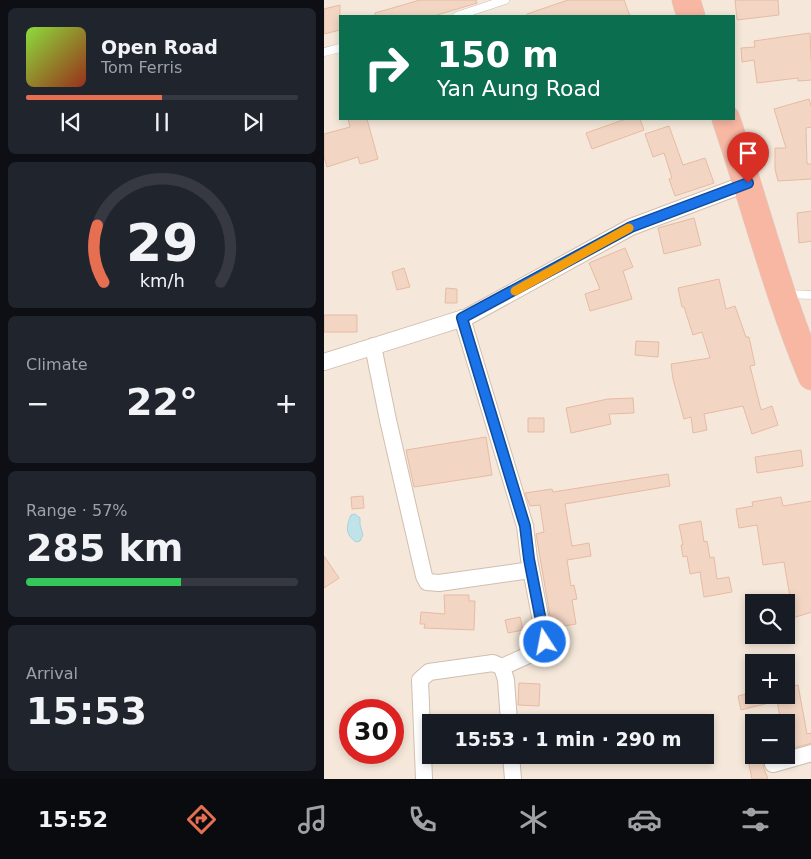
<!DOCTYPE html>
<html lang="en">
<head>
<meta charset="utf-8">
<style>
	body { margin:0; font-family:"DejaVu Sans",sans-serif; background:#20242c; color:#f1f3f6; height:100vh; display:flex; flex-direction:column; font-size:19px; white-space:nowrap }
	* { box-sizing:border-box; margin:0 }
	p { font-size:16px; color:#9ea1a6 }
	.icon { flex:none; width:28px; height:28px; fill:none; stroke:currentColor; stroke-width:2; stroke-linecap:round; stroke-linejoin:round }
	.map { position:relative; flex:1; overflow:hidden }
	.panel { display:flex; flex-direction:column; gap:8px; padding:8px; background:#0d0f14; width:324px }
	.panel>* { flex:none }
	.hud { position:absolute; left:15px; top:15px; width:396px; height:105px; border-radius:0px; box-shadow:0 2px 8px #0003; background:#0b6e4f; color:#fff; overflow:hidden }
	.controls { position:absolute; left:421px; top:594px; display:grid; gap:10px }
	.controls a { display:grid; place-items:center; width:50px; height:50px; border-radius:0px; background:#171b24; box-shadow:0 2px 8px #0003; font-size:25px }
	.speed { position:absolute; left:15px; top:699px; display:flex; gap:10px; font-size:25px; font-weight:700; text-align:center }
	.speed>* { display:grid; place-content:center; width:65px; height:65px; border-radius:50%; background:#171b24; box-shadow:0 2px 8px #0003; line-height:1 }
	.speed .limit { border:8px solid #d22; background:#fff; color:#111 }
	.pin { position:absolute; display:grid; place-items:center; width:42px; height:42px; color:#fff; margin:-51px -21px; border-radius:50% 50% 50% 0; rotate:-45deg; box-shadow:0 0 5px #0007 }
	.pin .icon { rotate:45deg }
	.me { position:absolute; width:55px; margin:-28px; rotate:349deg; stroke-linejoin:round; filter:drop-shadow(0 0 4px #0008) }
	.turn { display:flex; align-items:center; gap:18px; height:105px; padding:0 15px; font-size:22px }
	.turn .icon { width:65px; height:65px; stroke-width:2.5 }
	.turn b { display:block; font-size:35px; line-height:42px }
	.big { font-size:38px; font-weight:800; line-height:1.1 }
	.panel .card { flex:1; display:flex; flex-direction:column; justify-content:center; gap:8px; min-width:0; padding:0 18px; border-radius:8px; background:#20242c }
	.panel .dial { align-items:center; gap:0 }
	.dial svg { height:130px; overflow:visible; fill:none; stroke:#363941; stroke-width:7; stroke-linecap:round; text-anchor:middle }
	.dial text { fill:#f1f3f6; stroke:none }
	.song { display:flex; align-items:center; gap:15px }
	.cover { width:60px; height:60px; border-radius:8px; background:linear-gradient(135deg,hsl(90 70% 55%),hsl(10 70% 35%)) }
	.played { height:5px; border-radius:2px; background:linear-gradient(90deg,#e76f51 50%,#363941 50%) }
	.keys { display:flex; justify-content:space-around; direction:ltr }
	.heat { display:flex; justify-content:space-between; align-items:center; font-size:28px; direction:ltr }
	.charge { height:8px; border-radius:4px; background:linear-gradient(90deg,#34c759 57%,#363941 0) }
	.trip { position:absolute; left:98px; top:714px; width:292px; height:50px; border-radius:0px; background:#171b24; box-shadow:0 2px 8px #0003; font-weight:800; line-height:50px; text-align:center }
	.dock { display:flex; height:80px; justify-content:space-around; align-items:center; background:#090b0e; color:#9ea1a6 }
	.dock .icon { width:35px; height:35px }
	.dock .active { color:#e76f51 }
	.dock b { font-size:22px; color:#f1f3f6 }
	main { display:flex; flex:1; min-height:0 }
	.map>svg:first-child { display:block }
</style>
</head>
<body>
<main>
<section class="panel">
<div class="card">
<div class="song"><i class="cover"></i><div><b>Open Road</b><p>Tom Ferris</p></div></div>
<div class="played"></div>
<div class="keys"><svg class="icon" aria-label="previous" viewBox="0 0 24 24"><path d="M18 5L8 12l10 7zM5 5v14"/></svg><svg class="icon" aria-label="pause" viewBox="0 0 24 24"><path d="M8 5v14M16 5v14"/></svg><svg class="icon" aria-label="next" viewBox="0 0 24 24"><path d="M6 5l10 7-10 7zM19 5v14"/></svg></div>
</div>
<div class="card dial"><svg viewBox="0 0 100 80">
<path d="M14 69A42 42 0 1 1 86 69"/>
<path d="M14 69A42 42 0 0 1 10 34" stroke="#e76f51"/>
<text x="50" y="56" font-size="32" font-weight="700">29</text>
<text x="50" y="72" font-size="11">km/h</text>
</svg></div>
<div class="card"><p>Climate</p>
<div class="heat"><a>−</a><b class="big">22°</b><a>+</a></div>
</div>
<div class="card"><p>Range · 57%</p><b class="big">285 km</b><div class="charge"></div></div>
<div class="card"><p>Arrival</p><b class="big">15:53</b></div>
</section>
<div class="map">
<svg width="488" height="779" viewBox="0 0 488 779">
	<rect width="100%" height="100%" fill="#fdf6ec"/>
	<path fill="#f5e8da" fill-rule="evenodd" d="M 0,0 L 487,0 L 487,779 L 0,779 ZM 16,16 L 410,16 L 410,119 L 16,119 ZM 430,602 L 462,602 L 462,635 L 430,635 ZM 430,662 L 462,662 L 462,695 L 430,695 ZM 26,710 L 69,710 L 69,752 L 26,752 ZM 106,722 L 381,722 L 381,755 L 106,755 ZM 430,722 L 462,722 L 462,755 L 430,755 Z"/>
	<path fill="#bfe3e8" stroke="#a5d3da" d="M 31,514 L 36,518 L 36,525 L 39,535 L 36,541 L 32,542 C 21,534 22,527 27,515 Z"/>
	<path fill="#f3d5c3" stroke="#e6bba3" d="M 96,0 L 152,0 L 153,3 L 110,16 L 51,16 L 51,13 Z
		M 244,0 L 300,0 L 306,16 L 203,16 L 203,14 Z
		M 411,0 L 454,0 L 455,15 L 413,20 Z
		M 16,5 L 16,30 L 0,34 L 0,9 Z
		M 486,33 L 488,80 L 474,81 L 474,78 L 433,83 L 430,60 L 418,62 L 417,48 L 431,47 L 430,41 Z
		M 485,99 L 488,109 L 488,127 L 482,128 L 483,164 L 488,164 L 488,179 L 454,181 L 451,169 L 451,148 L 462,148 L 450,109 Z
		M 24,119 L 43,119 L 54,159 L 36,164 L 34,157 L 3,167 L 0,157 L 0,134 L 26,127 Z
		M 302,119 L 316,119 L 320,130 L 268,149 L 262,133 Z
		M 345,126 L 359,165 L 381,158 L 390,183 L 351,196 L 345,179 L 348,178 L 340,153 L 329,157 L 321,134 Z
		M 488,211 L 488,241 L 475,243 L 473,213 Z
		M 370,218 L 377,245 L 340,254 L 334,228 Z
		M 301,248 L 309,267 L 299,271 L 308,299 L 266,311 L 261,294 L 276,289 L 265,263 Z
		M 80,268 L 86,287 L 73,290 L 68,272 Z
		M 395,279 L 402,309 L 411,306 L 422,337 L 425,337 L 431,365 L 426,366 L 437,410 L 448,406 L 454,425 L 428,434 L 419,406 L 380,414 L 383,430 L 369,433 L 367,417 L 360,419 L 349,379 L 347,364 L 386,358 L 378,332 L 369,335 L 360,307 L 358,307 L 354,288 Z
		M 122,288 L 133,289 L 133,303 L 121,303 Z
		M 0,315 L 33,315 L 33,332 L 0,332 Z
		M 312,341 L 335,342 L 334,357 L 311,355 Z
		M 309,398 L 310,413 L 285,414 L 287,424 L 247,433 L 242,408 L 284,399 Z
		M 204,418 L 220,418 L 220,432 L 204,432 Z
		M 162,437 L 168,475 L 90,487 L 82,450 Z
		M 477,450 L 479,466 L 433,473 L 431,457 Z
		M 344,474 L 346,486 L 241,504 L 248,546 L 265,543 L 267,556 L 243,560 L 247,586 L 250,585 L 253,599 L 248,600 L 252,624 L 228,628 L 212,534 L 220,532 L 216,505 L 206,506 L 201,493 L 228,489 L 229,492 Z
		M 39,496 L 40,508 L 28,509 L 27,497 Z
		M 457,497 L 459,506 L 488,501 L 488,612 L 462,620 L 462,604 L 467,603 L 460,562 L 439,565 L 433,525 L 415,528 L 412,509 L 429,506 L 428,502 Z
		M 377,521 L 380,542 L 383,541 L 386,558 L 390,557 L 393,579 L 405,577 L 408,592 L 380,597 L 376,572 L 366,574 L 363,556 L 359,557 L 357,545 L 359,545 L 355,525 Z
		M 0,556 L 15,578 L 0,588 Z
		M 120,595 L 145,595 L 145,601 L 151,601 L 150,630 L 100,628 L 101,624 L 96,624 L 97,612 L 121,614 Z
		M 196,617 L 199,630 L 184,633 L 181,620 Z
		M 195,683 L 216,684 L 215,706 L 194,705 Z
		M 474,685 L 483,734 L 488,733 L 488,743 L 462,750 L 462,722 L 457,722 L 453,701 L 417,710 L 414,696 L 430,692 L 430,695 L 462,695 L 462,687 Z
		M 440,757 L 439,766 L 444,779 L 428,779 L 424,760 Z"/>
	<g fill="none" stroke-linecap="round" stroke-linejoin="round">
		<defs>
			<path id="lane" d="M 133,16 L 181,0
				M 0,52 L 16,48
				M 464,294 L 488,295"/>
			<path id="street" d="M 49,346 L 64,420 L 100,576 L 103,582 L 115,583 L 207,570
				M 0,362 L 143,317 L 307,227 L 424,183
				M 178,667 L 182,680 L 185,722
				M 187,755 L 189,779
				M 449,764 L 488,753
				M 100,779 L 96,680 L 105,672 L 169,663 L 178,667 L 220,648 L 221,642 L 205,559 L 201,526 L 138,318"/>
			<path id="highway" d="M 362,0 L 367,16
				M 402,119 C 431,204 453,292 488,376"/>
		</defs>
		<use href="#lane" stroke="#d1beb0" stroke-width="9"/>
		<use href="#street" stroke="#d1beb0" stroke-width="18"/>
		<use href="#highway" stroke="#dad1cd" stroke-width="29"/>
		<use href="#lane" stroke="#fff" stroke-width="8"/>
		<use href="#street" stroke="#fff" stroke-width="16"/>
		<use href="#highway" stroke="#f7b7a3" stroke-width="28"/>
	</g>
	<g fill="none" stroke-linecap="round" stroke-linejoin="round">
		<defs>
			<path id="route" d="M 221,642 L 205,559 L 201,526 L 138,318 L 307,227 L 424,183"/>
		</defs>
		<use href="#route" stroke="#114b97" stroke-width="12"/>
		<use href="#route" stroke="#1a73e8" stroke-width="9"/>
		<path stroke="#f59e0b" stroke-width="9" d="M 191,291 L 305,228"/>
	</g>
</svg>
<div class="controls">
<a><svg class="icon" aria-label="search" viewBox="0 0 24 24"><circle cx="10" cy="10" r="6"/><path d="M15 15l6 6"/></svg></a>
<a>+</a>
<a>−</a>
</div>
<div class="speed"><div class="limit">30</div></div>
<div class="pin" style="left:424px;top:183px;background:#d93025"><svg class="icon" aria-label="arrive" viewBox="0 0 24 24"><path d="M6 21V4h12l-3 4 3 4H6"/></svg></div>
<svg class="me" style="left:221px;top:642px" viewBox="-20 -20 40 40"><circle r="17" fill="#1a73e8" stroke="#fff" stroke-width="3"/><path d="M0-11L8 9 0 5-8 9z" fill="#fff"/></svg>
<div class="trip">15:53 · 1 min · 290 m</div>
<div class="hud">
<div class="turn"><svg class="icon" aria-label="right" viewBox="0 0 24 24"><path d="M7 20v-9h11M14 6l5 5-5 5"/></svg><div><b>150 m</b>Yan Aung Road</div></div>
</div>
</div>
</main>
<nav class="dock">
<b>15:52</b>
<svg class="icon active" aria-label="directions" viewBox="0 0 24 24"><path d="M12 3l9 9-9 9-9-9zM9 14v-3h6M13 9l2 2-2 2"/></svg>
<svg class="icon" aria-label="music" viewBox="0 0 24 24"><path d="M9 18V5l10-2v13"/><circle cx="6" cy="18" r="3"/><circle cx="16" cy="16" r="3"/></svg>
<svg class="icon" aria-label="phone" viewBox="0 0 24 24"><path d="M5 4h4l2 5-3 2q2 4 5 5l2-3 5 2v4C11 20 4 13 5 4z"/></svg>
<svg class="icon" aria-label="climate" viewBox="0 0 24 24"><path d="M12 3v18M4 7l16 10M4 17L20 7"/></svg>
<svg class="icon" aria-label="car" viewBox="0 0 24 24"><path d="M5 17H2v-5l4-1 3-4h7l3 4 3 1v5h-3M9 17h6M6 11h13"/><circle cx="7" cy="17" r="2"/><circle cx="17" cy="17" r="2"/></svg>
<svg class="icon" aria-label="filters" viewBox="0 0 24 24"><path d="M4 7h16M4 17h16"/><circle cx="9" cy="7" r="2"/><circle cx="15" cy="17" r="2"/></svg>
</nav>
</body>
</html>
